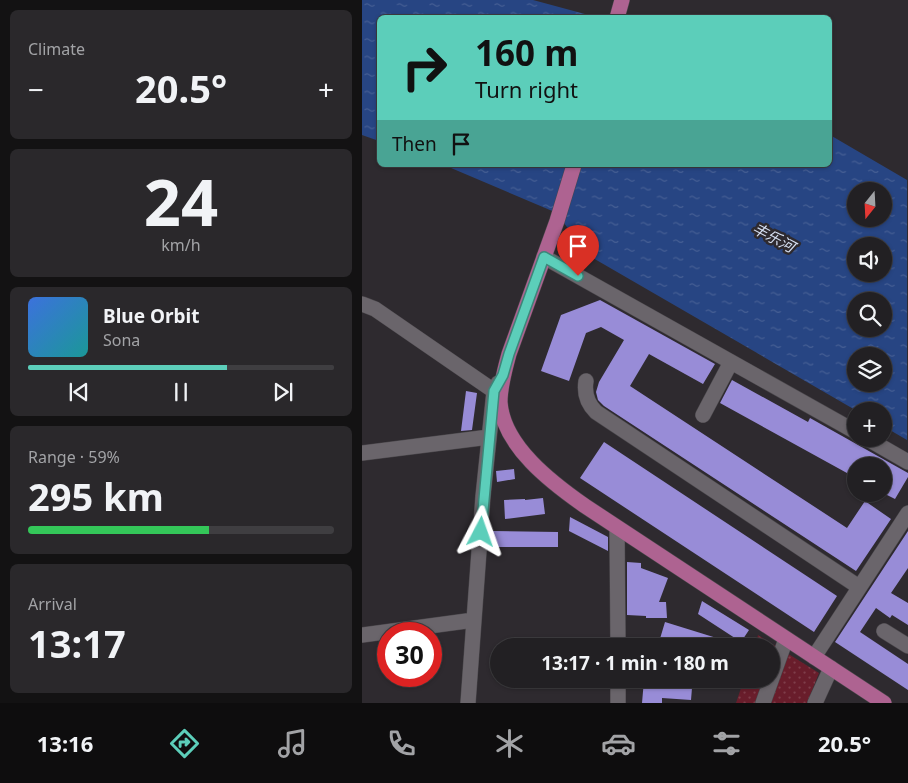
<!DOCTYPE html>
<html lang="en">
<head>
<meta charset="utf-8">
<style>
	body { margin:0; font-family:"Noto Sans","Noto Sans SC",sans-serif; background:#2a282b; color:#f1f3f6; height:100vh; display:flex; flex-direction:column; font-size:19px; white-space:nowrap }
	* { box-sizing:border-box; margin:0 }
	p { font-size:16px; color:#a2a3a6 }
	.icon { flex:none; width:28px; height:28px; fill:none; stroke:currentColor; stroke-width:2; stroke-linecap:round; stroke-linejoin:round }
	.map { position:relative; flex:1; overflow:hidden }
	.panel { display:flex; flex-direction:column; gap:10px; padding:10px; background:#131213; width:362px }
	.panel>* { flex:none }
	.banner { position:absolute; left:15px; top:15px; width:455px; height:152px; border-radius:8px; box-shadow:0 1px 4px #0004,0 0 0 1px #3f3e41; background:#5cceba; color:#111; overflow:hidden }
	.needle { width:32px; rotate:198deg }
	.controls { position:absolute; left:485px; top:182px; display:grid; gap:10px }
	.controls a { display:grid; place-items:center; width:45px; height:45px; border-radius:50%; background:#222023; box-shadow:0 1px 4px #0004,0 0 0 1px #3f3e41; font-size:25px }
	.speed { position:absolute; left:15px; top:622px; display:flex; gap:10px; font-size:25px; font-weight:700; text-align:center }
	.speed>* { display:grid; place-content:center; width:65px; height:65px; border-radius:50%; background:#222023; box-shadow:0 1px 4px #0004,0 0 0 1px #3f3e41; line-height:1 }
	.speed .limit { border:8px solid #d22; background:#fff; color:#111 }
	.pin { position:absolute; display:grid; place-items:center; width:42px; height:42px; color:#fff; margin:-51px -21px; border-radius:50% 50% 50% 0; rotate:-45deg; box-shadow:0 0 5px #0007 }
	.pin .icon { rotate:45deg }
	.me { position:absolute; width:55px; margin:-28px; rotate:4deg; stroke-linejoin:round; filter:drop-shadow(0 0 4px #0008) }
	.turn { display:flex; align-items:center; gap:18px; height:105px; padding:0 15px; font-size:22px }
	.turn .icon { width:65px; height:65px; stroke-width:2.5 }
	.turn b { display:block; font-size:35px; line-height:42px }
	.then { display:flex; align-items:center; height:48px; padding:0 15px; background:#0003; gap:10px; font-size:19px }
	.big { font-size:38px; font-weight:700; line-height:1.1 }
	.panel .card { flex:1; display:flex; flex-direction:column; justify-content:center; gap:8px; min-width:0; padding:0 18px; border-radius:8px; background:#2a282b }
	.panel .dial { align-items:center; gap:0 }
	.dial b { font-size:65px; line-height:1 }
	.song { display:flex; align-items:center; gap:15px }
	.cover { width:60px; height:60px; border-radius:8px; background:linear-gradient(135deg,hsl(220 70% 55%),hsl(180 70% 35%)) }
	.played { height:5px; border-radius:2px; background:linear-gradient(90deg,#5cceba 65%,#3f3e41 65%) }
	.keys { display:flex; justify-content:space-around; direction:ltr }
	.heat { display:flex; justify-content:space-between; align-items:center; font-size:28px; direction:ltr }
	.charge { height:8px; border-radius:4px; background:linear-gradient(90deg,#34c759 59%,#3f3e41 0) }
	.trip { position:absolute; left:128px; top:638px; width:290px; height:50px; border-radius:25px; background:#222023; box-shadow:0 1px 4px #0004,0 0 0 1px #3f3e41; font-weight:700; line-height:50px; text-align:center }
	.tabs { display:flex; height:80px; justify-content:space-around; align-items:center; background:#0e0d0e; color:#a2a3a6 }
	.tabs .icon { width:35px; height:35px }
	.tabs .selected { color:#5cceba }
	.tabs b { font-size:22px; color:#f1f3f6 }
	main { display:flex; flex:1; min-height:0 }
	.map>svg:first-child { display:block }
</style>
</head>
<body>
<main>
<section class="panel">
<div class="card"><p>Climate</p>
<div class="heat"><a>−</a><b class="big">20.5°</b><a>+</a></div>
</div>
<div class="card dial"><b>24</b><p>km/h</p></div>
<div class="card">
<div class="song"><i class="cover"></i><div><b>Blue Orbit</b><p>Sona</p></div></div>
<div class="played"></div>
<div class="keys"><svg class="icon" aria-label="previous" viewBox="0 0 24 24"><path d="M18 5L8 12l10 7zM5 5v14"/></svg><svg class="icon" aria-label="pause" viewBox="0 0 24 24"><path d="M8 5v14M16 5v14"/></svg><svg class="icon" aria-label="next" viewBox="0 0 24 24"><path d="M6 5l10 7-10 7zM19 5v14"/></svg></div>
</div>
<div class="card"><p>Range · 59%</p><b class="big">295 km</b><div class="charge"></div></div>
<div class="card"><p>Arrival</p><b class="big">13:17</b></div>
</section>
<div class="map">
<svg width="546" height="703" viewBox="0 0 546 703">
	<defs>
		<pattern id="park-dots" width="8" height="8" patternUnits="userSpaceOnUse" patternTransform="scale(1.25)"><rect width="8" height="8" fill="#691d2b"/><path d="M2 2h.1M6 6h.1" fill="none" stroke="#7e3d49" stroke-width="1.8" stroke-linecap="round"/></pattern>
		<pattern id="water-ripples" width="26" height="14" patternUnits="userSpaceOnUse" patternTransform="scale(1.25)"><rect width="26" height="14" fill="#274583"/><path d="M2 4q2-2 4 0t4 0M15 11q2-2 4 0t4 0" fill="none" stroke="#465f94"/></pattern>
	</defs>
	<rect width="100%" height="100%" fill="#2e2a2f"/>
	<path fill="url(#park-dots)" d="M 396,635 L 457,673 L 445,703 L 374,703 L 382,679 L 409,679 L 409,646 L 393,646 Z"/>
	<path fill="url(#water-ripples)" fill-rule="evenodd" d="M 0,0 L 171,0 L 234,17 L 18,18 L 17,141 L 0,135 Z
		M 468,135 L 545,180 L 545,440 L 521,426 L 521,411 L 495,411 L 224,254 L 195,213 L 82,165 L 468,165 ZM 494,191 L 521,191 L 521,219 L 494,219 ZM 494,246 L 521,246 L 521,274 L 494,274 ZM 494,301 L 521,301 L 521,329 L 494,329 ZM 494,356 L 521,356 L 521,384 L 494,384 Z"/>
	<path fill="#988cd7" d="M 238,300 L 353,364 L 341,384 L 287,354 L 268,386 L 485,528 L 503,501 L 529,519 L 494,571 L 242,406 L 236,400 L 234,392 L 237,382 L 262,340 L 239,327 L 224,333 L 207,381 L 179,371 L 199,315 Z
		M 370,380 L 446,422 L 448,418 L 546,473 L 546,477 L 533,499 L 521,493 L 521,466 L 494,466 L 494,478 L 358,403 Z
		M 104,391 L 115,393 L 110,430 L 99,431 Z
		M 242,442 L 475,596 L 452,632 L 218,478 Z
		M 152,469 L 153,479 L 135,482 L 134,471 Z
		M 181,498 L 183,514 L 143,519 L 142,500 L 163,499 L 163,500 Z
		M 208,517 L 246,537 L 246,551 L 207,531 Z
		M 130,531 L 196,532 L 196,547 L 130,547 Z
		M 546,531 L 546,568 L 529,593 L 546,603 L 546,625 L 530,615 L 528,618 L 514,608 L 498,632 L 546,664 L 546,690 L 473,642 Z
		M 265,562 L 279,563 L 279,568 L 306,578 L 297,602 L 304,602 L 305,618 L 284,618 L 284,616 L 265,615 Z
		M 340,601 L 387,630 L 379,642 L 336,614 Z
		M 303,622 L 374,644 L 374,646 L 310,646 L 297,642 Z
		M 282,680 L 314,684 L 314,686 L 330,688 L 329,700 L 300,698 L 300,703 L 280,703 Z"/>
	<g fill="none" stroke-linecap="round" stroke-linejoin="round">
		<defs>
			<path id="minor" d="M 182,257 L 494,432
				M 0,304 L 13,309 L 132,391
				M 224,381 C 222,393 225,403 234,412 L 497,587
				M 341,415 L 369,362
				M 506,439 L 546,462
				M 0,453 L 127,437
				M 255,528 L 256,646
				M 522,631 L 546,646
				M 0,635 L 112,620
				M 452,657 L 546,513
				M 256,679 L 256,703
				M 106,703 L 121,496 L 132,391 L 136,383
				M 401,703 L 424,639
				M 453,703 L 469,668"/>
			<path id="major" d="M 255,18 L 260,0
				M 212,165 L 195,221 L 147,354 C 143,369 138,386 138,402 C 141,446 190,483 223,506 L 522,703"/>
		</defs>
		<use href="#minor" stroke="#4a474b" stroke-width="16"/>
		<use href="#major" stroke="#4a474b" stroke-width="16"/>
		<use href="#minor" stroke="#6a656b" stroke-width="15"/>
		<use href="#major" stroke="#ae6391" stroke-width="15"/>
	</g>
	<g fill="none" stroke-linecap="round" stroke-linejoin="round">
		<defs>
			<path id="route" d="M 119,532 L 132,391 L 141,375 L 147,354 L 182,257 L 216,276"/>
		</defs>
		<use href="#route" stroke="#3c8679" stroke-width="12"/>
		<use href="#route" stroke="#5cceba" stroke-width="9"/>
	</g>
	<g text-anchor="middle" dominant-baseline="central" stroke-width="5" stroke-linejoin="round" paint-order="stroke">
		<g font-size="15" font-style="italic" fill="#d5dff2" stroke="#2e2a2f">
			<text transform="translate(412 237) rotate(28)">丰乐河</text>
		</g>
	</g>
</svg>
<div class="controls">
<a><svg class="needle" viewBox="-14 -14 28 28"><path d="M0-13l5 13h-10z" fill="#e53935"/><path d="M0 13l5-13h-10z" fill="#a2a3a6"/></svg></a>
<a><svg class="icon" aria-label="sound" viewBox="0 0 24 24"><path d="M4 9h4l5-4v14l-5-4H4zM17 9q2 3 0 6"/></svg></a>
<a><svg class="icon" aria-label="search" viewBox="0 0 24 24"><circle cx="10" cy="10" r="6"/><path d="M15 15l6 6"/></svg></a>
<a><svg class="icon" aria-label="layers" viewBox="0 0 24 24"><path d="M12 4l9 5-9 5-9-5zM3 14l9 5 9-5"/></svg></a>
<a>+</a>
<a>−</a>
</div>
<div class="speed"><div class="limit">30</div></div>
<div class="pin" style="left:216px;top:276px;background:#d93025"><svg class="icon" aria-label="arrive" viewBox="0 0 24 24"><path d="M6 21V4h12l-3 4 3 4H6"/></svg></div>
<svg class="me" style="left:119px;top:532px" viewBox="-20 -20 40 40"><path d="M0-17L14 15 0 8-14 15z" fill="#5cceba" stroke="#fff" stroke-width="4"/></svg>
<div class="trip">13:17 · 1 min · 180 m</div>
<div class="banner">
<div class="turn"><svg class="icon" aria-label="right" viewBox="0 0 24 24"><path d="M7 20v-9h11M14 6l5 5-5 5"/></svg><div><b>160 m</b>Turn right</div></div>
<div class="then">Then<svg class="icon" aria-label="arrive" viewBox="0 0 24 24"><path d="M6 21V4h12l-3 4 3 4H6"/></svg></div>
</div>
</div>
</main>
<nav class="tabs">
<b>13:16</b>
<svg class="icon selected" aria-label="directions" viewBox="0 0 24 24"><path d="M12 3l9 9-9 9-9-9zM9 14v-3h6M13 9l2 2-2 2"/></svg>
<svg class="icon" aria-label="music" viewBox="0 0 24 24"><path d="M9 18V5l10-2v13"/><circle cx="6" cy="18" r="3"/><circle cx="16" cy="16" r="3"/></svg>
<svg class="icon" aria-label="phone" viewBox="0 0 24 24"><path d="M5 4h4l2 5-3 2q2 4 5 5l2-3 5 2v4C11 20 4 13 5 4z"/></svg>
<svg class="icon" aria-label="climate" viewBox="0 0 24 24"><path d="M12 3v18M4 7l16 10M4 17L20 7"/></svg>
<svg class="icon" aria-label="car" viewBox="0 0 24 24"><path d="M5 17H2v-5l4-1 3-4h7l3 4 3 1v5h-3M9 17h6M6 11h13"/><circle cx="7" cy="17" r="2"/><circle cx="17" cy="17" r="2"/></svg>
<svg class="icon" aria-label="filters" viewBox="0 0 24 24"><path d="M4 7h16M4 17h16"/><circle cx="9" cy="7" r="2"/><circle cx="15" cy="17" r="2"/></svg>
<b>20.5°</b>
</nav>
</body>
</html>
